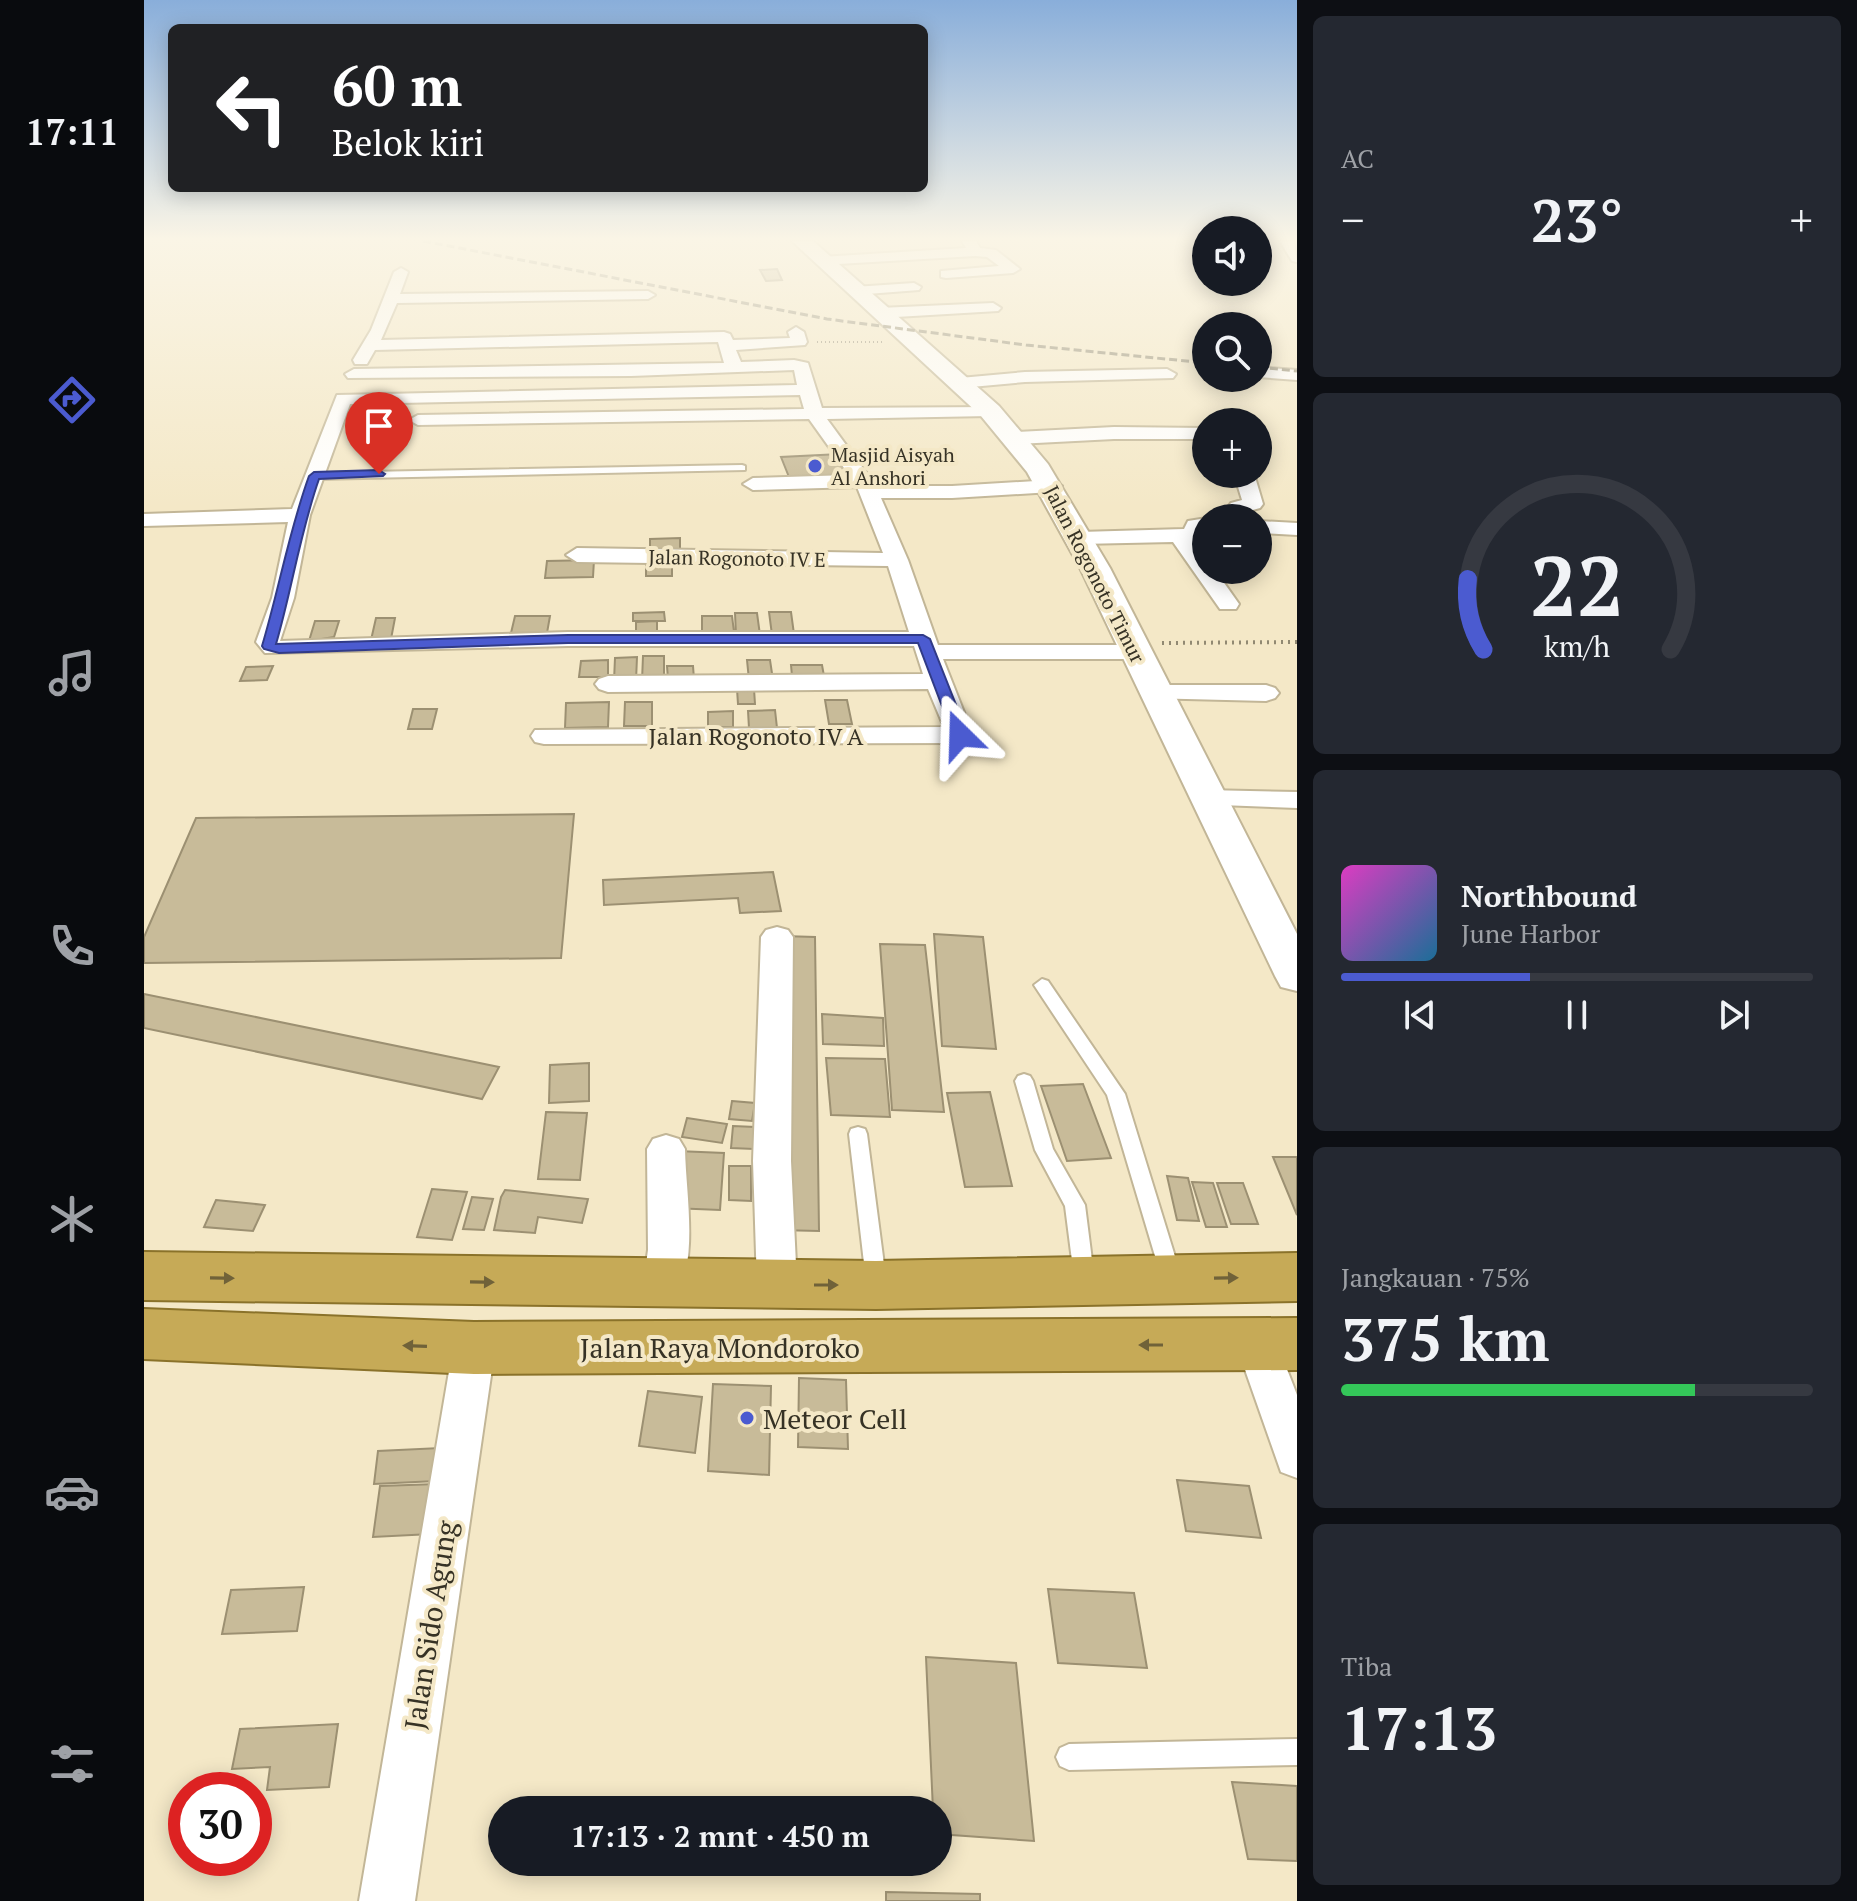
<!DOCTYPE html>
<html lang="id">
<head>
<meta charset="utf-8">
<style>
	body { margin:0; font-family:"PT Serif",serif; background:#242831; color:#f1f3f6; height:100vh; display:flex; flex-direction:column; font-size:30px; white-space:nowrap }
	* { box-sizing:border-box; margin:0 }
	p { font-size:26px; color:#9ea1a6 }
	.icon { flex:none; width:44px; height:44px; fill:none; stroke:currentColor; stroke-width:2; stroke-linecap:round; stroke-linejoin:round }
	.map { position:relative; flex:1; overflow:hidden }
	.panel { display:flex; flex-direction:column; gap:16px; padding:16px; background:#0d0f14; width:560px }
	.panel>* { flex:none }
	.banner { position:absolute; left:24px; top:24px; width:760px; height:168px; border-radius:12px; box-shadow:0 4px 20px #0003; background:#202124; color:#fff; overflow:hidden }
	.buttons { position:absolute; left:1048px; top:216px; display:grid; gap:16px }
	.buttons a { display:grid; place-items:center; width:80px; height:80px; border-radius:50%; background:#171b24; box-shadow:0 4px 20px #0003; font-size:40px }
	.speed { position:absolute; left:24px; top:1772px; display:flex; gap:16px; font-size:40px; font-weight:700; text-align:center }
	.speed>* { display:grid; place-content:center; width:104px; height:104px; border-radius:50%; background:#171b24; box-shadow:0 4px 20px #0003; line-height:1 }
	.speed .limit { border:12px solid #d22; background:#fff; color:#111 }
	.pin { position:absolute; display:grid; place-items:center; width:68px; height:68px; color:#fff; margin:-82px -34px; border-radius:50% 50% 50% 0; rotate:-45deg; box-shadow:0 0 8px #0007 }
	.pin .icon { rotate:45deg }
	.me { position:absolute; width:88px; margin:-44px; rotate:338deg; stroke-linejoin:round; filter:drop-shadow(0 0 6px #0008) }
	.turn { display:flex; align-items:center; gap:28px; height:168px; padding:0 32px; font-size:36px }
	.turn .icon { width:104px; height:104px; stroke-width:2.5 }
	.turn b { display:block; font-size:56px; line-height:68px }
	.big { font-size:60px; font-weight:600; line-height:1.1 }
	.panel .card { flex:1; display:flex; flex-direction:column; justify-content:center; gap:12px; min-width:0; padding:0 28px; border-radius:12px; background:#242831 }
	.panel .dial { align-items:center; gap:0 }
	.dial svg { height:208px; overflow:visible; fill:none; stroke:#363941; stroke-width:7; stroke-linecap:round; text-anchor:middle }
	.dial text { fill:#f1f3f6; stroke:none }
	.song { display:flex; align-items:center; gap:24px }
	.cover { width:96px; height:96px; border-radius:12px; background:linear-gradient(135deg,hsl(310 70% 55%),hsl(200 70% 35%)) }
	.played { height:8px; border-radius:4px; background:linear-gradient(90deg,#4b5bd0 40%,#363941 40%) }
	.keys { display:flex; justify-content:space-around; direction:ltr }
	.heat { display:flex; justify-content:space-between; align-items:center; font-size:44px; direction:ltr }
	.charge { height:12px; border-radius:6px; background:linear-gradient(90deg,#34c759 75%,#363941 0) }
	.trip { position:absolute; left:344px; top:1796px; width:464px; height:80px; border-radius:40px; background:#171b24; box-shadow:0 4px 20px #0003; font-weight:600; line-height:80px; text-align:center }
	main { display:flex; flex:1; min-height:0 }
	.menu { display:flex; flex-direction:column; width:144px; justify-content:space-around; align-items:center; background:#090b0e; color:#9ea1a6 }
	.menu .icon { width:56px; height:56px }
	.menu .current { color:#4b5bd0 }
	.menu b { font-size:36px; color:#f1f3f6 }
	.map>svg:first-child { display:block }
</style>
</head>
<body>
<main>
<nav class="menu">
<b>17:11</b>
<svg class="icon current" aria-label="directions" viewBox="0 0 24 24"><path d="M12 3l9 9-9 9-9-9zM9 14v-3h6M13 9l2 2-2 2"/></svg>
<svg class="icon" aria-label="music" viewBox="0 0 24 24"><path d="M9 18V5l10-2v13"/><circle cx="6" cy="18" r="3"/><circle cx="16" cy="16" r="3"/></svg>
<svg class="icon" aria-label="phone" viewBox="0 0 24 24"><path d="M5 4h4l2 5-3 2q2 4 5 5l2-3 5 2v4C11 20 4 13 5 4z"/></svg>
<svg class="icon" aria-label="climate" viewBox="0 0 24 24"><path d="M12 3v18M4 7l16 10M4 17L20 7"/></svg>
<svg class="icon" aria-label="car" viewBox="0 0 24 24"><path d="M5 17H2v-5l4-1 3-4h7l3 4 3 1v5h-3M9 17h6M6 11h13"/><circle cx="7" cy="17" r="2"/><circle cx="17" cy="17" r="2"/></svg>
<svg class="icon" aria-label="filters" viewBox="0 0 24 24"><path d="M4 7h16M4 17h16"/><circle cx="9" cy="7" r="2"/><circle cx="15" cy="17" r="2"/></svg>
</nav>
<div class="map">
<svg width="1153" height="1901" viewBox="0 0 1153 1901">
	<rect width="100%" height="100%" fill="#f4e8c7"/>
	<path fill="#c8bb99" stroke="#9c9072" stroke-width="2" d="M 633,269 L 638,280 L 622,281 L 616,270 Z
		M 696,454 L 705,475 L 645,477 L 637,457 Z
		M 536,538 L 536,554 L 506,555 L 506,539 Z
		M 450,560 L 449,577 L 401,578 L 403,561 Z
		M 528,560 L 528,576 L 502,576 L 502,561 Z
		M 520,612 L 521,621 L 489,621 L 489,613 Z
		M 625,612 L 647,612 L 650,634 L 628,635 Z
		M 591,613 L 613,613 L 616,635 L 592,635 Z
		M 371,616 L 406,616 L 403,633 L 367,633 Z
		M 558,616 L 588,616 L 590,632 L 558,632 Z
		M 232,618 L 251,618 L 247,639 L 227,640 Z
		M 171,621 L 195,621 L 190,637 L 165,641 Z
		M 513,621 L 513,633 L 492,633 L 492,622 Z
		M 499,656 L 520,656 L 520,680 L 498,681 Z
		M 493,657 L 492,681 L 470,681 L 471,658 Z
		M 464,660 L 464,677 L 435,677 L 437,661 Z
		M 603,660 L 626,660 L 629,680 L 605,680 Z
		M 647,665 L 678,665 L 680,676 L 648,676 Z
		M 129,666 L 123,680 L 96,681 L 102,667 Z
		M 523,666 L 549,666 L 550,679 L 524,679 Z
		M 593,689 L 610,689 L 611,704 L 594,704 Z
		M 681,700 L 703,700 L 708,724 L 685,724 Z
		M 465,702 L 464,727 L 421,728 L 422,703 Z
		M 481,702 L 508,702 L 508,726 L 480,726 Z
		M 269,709 L 293,709 L 288,729 L 264,729 Z
		M 631,710 L 633,728 L 605,728 L 604,711 Z
		M 589,711 L 589,727 L 564,727 L 564,712 Z
		M 430,814 L 417,958 L 0,963 L 0,937 L 52,818 Z
		M 629,872 L 637,911 L 596,913 L 594,898 L 460,905 L 459,880 Z
		M 790,934 L 839,937 L 852,1049 L 798,1046 Z
		M 638,936 L 671,937 L 675,1231 L 634,1230 Z
		M 736,944 L 781,945 L 800,1112 L 748,1110 Z
		M 0,994 L 355,1067 L 338,1099 L 0,1028 Z
		M 678,1014 L 739,1018 L 740,1046 L 679,1044 Z
		M 682,1058 L 741,1059 L 746,1117 L 687,1115 Z
		M 445,1063 L 445,1101 L 405,1103 L 406,1065 Z
		M 939,1084 L 967,1158 L 923,1161 L 897,1086 Z
		M 846,1092 L 868,1186 L 821,1187 L 803,1093 Z
		M 588,1101 L 611,1103 L 608,1121 L 585,1119 Z
		M 402,1112 L 443,1113 L 436,1180 L 394,1179 Z
		M 543,1118 L 583,1124 L 578,1143 L 538,1137 Z
		M 589,1126 L 611,1127 L 610,1149 L 587,1148 Z
		M 533,1151 L 580,1153 L 576,1210 L 528,1208 Z
		M 1129,1157 L 1153,1157 L 1153,1215 Z
		M 585,1166 L 607,1166 L 607,1201 L 585,1200 Z
		M 1023,1176 L 1044,1178 L 1055,1221 L 1033,1220 Z
		M 1048,1182 L 1069,1183 L 1083,1227 L 1062,1227 Z
		M 1073,1183 L 1099,1183 L 1114,1224 L 1087,1224 Z
		M 288,1189 L 323,1192 L 308,1240 L 273,1237 Z
		M 361,1190 L 444,1199 L 438,1223 L 394,1217 L 391,1233 L 350,1230 L 357,1197 Z
		M 328,1197 L 349,1199 L 340,1230 L 319,1229 Z
		M 72,1200 L 121,1205 L 109,1231 L 60,1227 Z
		M 655,1378 L 702,1380 L 704,1449 L 654,1447 Z
		M 569,1384 L 627,1386 L 625,1475 L 564,1471 Z
		M 504,1391 L 558,1397 L 551,1453 L 495,1446 Z
		M 296,1448 L 292,1481 L 230,1484 L 234,1451 Z
		M 1033,1480 L 1105,1486 L 1117,1538 L 1042,1531 Z
		M 293,1484 L 287,1534 L 229,1537 L 236,1486 Z
		M 160,1587 L 153,1631 L 78,1634 L 87,1590 Z
		M 904,1589 L 990,1593 L 1003,1668 L 914,1663 Z
		M 782,1657 L 872,1663 L 890,1841 L 794,1834 L 794,1810 L 789,1810 Z
		M 194,1724 L 185,1787 L 123,1790 L 126,1767 L 88,1769 L 96,1729 Z
		M 1088,1782 L 1153,1786 L 1153,1861 L 1104,1859 Z
		M 742,1892 L 836,1894 L 836,1901 L 742,1901 Z"/>
	<g fill="none" stroke-linecap="round" stroke-linejoin="round">
		<defs>
			<path id="service" d="M 598,465 L 601,466 L 601,470 L 170,479 L 165,476 L 170,473 Z
				M 898,979 L 904,981 L 981,1094 L 1037,1276 L 1034,1282 L 1027,1285 L 1020,1282 L 1017,1276 L 963,1095 L 890,985 Z
				M 880,1074 L 886,1076 L 889,1081 L 909,1149 L 941,1205 L 950,1276 L 947,1282 L 940,1285 L 933,1282 L 930,1276 L 921,1206 L 891,1150 L 871,1081 L 874,1076 Z
				M 714,1127 L 721,1129 L 723,1134 L 742,1280 L 739,1286 L 732,1289 L 725,1286 L 722,1280 L 705,1134 L 707,1129 Z
				M 1153,1739 L 1153,1765 L 925,1770 L 916,1766 L 912,1757 L 916,1748 L 925,1744 Z"/>
			<path id="minor" d="M 818,241 L 832,241 L 836,248 L 852,250 L 876,269 L 869,273 L 802,278 L 797,277 L 797,271 L 855,266 L 843,257 L 831,256 L 677,265 L 670,261 L 677,257 L 822,248 Z
				M 1136,241 L 1150,241 L 1153,262 L 1148,261 Z
				M 257,268 L 264,272 L 256,294 L 504,291 L 511,295 L 504,299 L 253,303 L 237,340 L 580,332 L 586,334 L 589,340 L 646,338 L 644,332 L 652,327 L 660,332 L 663,342 L 661,345 L 592,350 L 597,362 L 650,360 L 664,363 L 678,408 L 852,407 L 855,411 L 846,416 L 683,419 L 732,486 L 808,486 L 908,480 L 918,486 L 908,492 L 808,498 L 737,498 L 764,560 L 794,645 L 991,645 L 1000,647 L 1003,652 L 1000,657 L 991,659 L 799,659 L 829,735 L 825,741 L 816,743 L 400,744 L 391,742 L 387,736 L 391,730 L 800,727 L 784,689 L 464,692 L 455,689 L 451,684 L 455,679 L 464,676 L 779,674 L 770,646 L 424,646 L 121,653 L 112,642 L 128,598 L 144,522 L 0,526 L 0,514 L 148,509 L 193,395 L 653,385 L 650,370 L 487,376 L 204,378 L 201,374 L 210,369 L 580,363 L 574,342 L 231,350 L 223,364 L 211,364 L 209,360 L 227,330 L 250,272 ZM 656,395 L 660,409 L 274,415 L 265,420 L 274,425 L 665,419 L 705,475 L 609,478 L 599,484 L 609,490 L 713,487 L 739,553 L 433,548 L 422,555 L 433,562 L 744,566 L 765,632 L 424,632 L 136,641 L 150,598 L 166,515 L 206,404 Z
				M 770,283 L 777,287 L 775,290 L 710,295 L 703,291 L 710,287 Z
				M 849,303 L 857,308 L 854,311 L 735,318 L 727,313 L 735,308 Z
				M 1114,367 L 1153,370 L 1153,380 L 1114,377 Z
				M 1023,369 L 1032,374 L 1029,378 L 881,382 L 816,388 L 807,383 L 816,378 L 881,372 Z
				M 970,427 L 1061,428 L 1062,439 L 970,439 L 873,444 L 864,438 L 873,432 Z
				M 1093,474 L 1109,474 L 1111,477 L 1119,504 L 1116,508 L 1105,511 L 1107,518 L 1087,518 L 1084,507 L 1087,503 L 1098,500 L 1091,477 Z
				M 1063,518 L 1062,532 L 1049,540 L 1062,557 L 1062,570 L 1071,570 L 1095,604 L 1092,609 L 1076,609 L 1029,542 L 936,544 L 925,538 L 936,532 L 1040,529 L 1044,521 Z
				M 1114,521 L 1153,523 L 1153,535 L 1114,533 Z
				M 1011,685 L 1122,685 L 1131,688 L 1135,693 L 1131,698 L 1122,701 L 1002,698 L 998,693 L 1002,688 Z
				M 1061,790 L 1153,792 L 1153,808 L 1051,804 L 1047,798 L 1051,792 Z
				M 633,927 L 644,930 L 649,937 L 647,1161 L 653,1285 L 647,1297 L 633,1302 L 619,1297 L 613,1285 L 609,1161 L 617,937 L 622,930 Z
				M 522,1135 L 535,1139 L 541,1149 C 542,1195 554,1255 533,1297 L 519,1302 L 505,1297 L 499,1285 L 504,1250 L 503,1149 L 509,1139 Z
				M 1113,1325 L 1128,1331 L 1153,1395 L 1153,1478 L 1137,1472 L 1092,1344 L 1098,1331 Z
				M 330,1329 L 345,1335 L 351,1348 L 271,1901 L 215,1901 L 309,1348 L 315,1335 Z"/>
			<path id="secondary" d="M 648,241 L 669,241 L 855,406 L 904,464 L 966,568 L 1153,934 L 1153,991 L 1137,987 L 1131,976 L 936,568 L 883,472 L 837,416 Z"/>
			<path id="trunk" d="M 0,1252 L 732,1261 L 1153,1253 L 1153,1301 L 732,1309 L 0,1300 Z
				M 0,1309 L 330,1322 L 1153,1318 L 1153,1370 L 330,1374 L 0,1359 Z"/>
		</defs>
		<use href="#service" stroke="#c2b697" stroke-width="4"/>
		<use href="#minor" stroke="#c2b697" stroke-width="4"/>
		<use href="#secondary" stroke="#c2b697" stroke-width="4"/>
		<use href="#trunk" stroke="#8a722a" stroke-width="4"/>
		<path stroke="#918972" stroke-width="2" stroke-dasharray="1 3" stroke-linecap="butt" d="M 673,342 L 738,342"/>
		<path stroke="#918972" stroke-width="4" stroke-dasharray="2 5" stroke-linecap="butt" d="M 1018,643 L 1153,642"/>
		<use href="#service" fill="#fff" fill-rule="evenodd"/>
		<use href="#minor" fill="#fff" fill-rule="evenodd"/>
		<use href="#secondary" fill="#fff" fill-rule="evenodd"/>
		<use href="#trunk" fill="#c6aa57" fill-rule="evenodd"/>
		<path stroke="#918a73" stroke-width="3" stroke-dasharray="8 4" stroke-linecap="butt" d="M 279,241 L 683,319 L 882,345 L 1062,363
			M 1114,367 L 1153,371"/>
	</g>
	<defs><path id="oneway-solid" d="M-6-.8H1V-3.2L6.5 0L1 3.2V.8H-6Z" transform="scale(2)"/></defs>
	<g fill="#706239">
		<use href="#oneway-solid" transform="translate(78 1278) rotate(1)"/>
		<use href="#oneway-solid" transform="translate(1082 1278) rotate(-1)"/>
		<use href="#oneway-solid" transform="translate(338 1282) rotate(1)"/>
		<use href="#oneway-solid" transform="translate(682 1285)"/>
		<use href="#oneway-solid" transform="translate(1007 1345) rotate(180)"/>
		<use href="#oneway-solid" transform="translate(271 1346) rotate(-178)"/>
	</g>
	<linearGradient id="sky" x2="0" y2="1"><stop stop-color="#89aeda"/><stop offset="0.47" stop-color="#faf5e6"/><stop offset="1" stop-color="#faf5e6" stop-opacity="0"/></linearGradient>
	<rect width="1153" height="508" fill="url(#sky)"/>
	<path fill="#4b5bd0" stroke="#313b87" stroke-width="2" d="M 235,470 L 241,474 L 239,476 L 175,479 C 156,533 148,589 132,644 L 424,635 L 779,635 L 786,639 L 824,735 L 816,740 L 809,735 L 774,643 L 424,643 L 135,653 L 120,649 L 118,646 C 135,589 145,531 165,476 L 170,472 Z"/>
	<g fill="#4b5bd0" stroke="#f4e8c7" stroke-width="3">
		<circle cx="671" cy="466" r="8"/>
		<circle cx="603" cy="1418" r="8"/>
	</g>
	<g text-anchor="middle" dominant-baseline="central" stroke-width="8" stroke-linejoin="round" paint-order="stroke">
		<g font-size="20" fill="#363225" stroke="#f4e8c7" text-anchor="start">
			<text x="687" y="454">Masjid Aisyah<tspan x="687" dy="23">Al Anshori</tspan></text>
		</g>
		<g font-size="20" fill="#363225" stroke="#f4e8c7">
			<text transform="translate(593 558) rotate(1)">Jalan Rogonoto IV E</text>
			<text transform="translate(951 574) rotate(63)">Jalan Rogonoto Timur</text>
		</g>
		<g font-size="24" fill="#363225" stroke="#f4e8c7">
			<text x="612" y="736">Jalan Rogonoto IV A</text>
		</g>
		<g font-size="28" fill="#363225" stroke="#f4e8c7">
			<text x="576" y="1347">Jalan Raya Mondoroko</text>
			<text transform="translate(286 1625) rotate(-81)">Jalan Sido Agung</text>
		</g>
		<g font-size="28" fill="#363225" stroke="#f4e8c7" text-anchor="start">
			<text x="619" y="1418">Meteor Cell</text>
		</g>
	</g>
</svg>
<div class="buttons">
<a><svg class="icon" aria-label="sound" viewBox="0 0 24 24"><path d="M4 9h4l5-4v14l-5-4H4zM17 9q2 3 0 6"/></svg></a>
<a><svg class="icon" aria-label="search" viewBox="0 0 24 24"><circle cx="10" cy="10" r="6"/><path d="M15 15l6 6"/></svg></a>
<a>+</a>
<a>−</a>
</div>
<div class="speed"><div class="limit">30</div></div>
<div class="pin" style="left:235px;top:474px;background:#d93025"><svg class="icon" aria-label="arrive" viewBox="0 0 24 24"><path d="M6 21V4h12l-3 4 3 4H6"/></svg></div>
<svg class="me" style="left:816px;top:735px" viewBox="-20 -20 40 40"><path d="M0-17L14 15 0 8-14 15z" fill="#4b5bd0" stroke="#fff" stroke-width="4"/></svg>
<div class="trip">17:13 · 2 mnt · 450 m</div>
<div class="banner">
<div class="turn"><svg class="icon" aria-label="left" viewBox="0 0 24 24"><path d="M17 20v-9H6M10 6l-5 5 5 5"/></svg><div><b>60 m</b>Belok kiri</div></div>
</div>
</div>
<section class="panel">
<div class="card"><p>AC</p>
<div class="heat"><a>−</a><b class="big">23°</b><a>+</a></div>
</div>
<div class="card dial"><svg viewBox="0 0 100 80">
<path d="M14 69A42 42 0 1 1 86 69"/>
<path d="M14 69A42 42 0 0 1 8 42" stroke="#4b5bd0"/>
<text x="50" y="56" font-size="32" font-weight="700">22</text>
<text x="50" y="72" font-size="11">km/h</text>
</svg></div>
<div class="card">
<div class="song"><i class="cover"></i><div><b>Northbound</b><p>June Harbor</p></div></div>
<div class="played"></div>
<div class="keys"><svg class="icon" aria-label="previous" viewBox="0 0 24 24"><path d="M18 5L8 12l10 7zM5 5v14"/></svg><svg class="icon" aria-label="pause" viewBox="0 0 24 24"><path d="M8 5v14M16 5v14"/></svg><svg class="icon" aria-label="next" viewBox="0 0 24 24"><path d="M6 5l10 7-10 7zM19 5v14"/></svg></div>
</div>
<div class="card"><p>Jangkauan · 75%</p><b class="big">375 km</b><div class="charge"></div></div>
<div class="card"><p>Tiba</p><b class="big">17:13</b></div>
</section>
</main>
</body>
</html>
